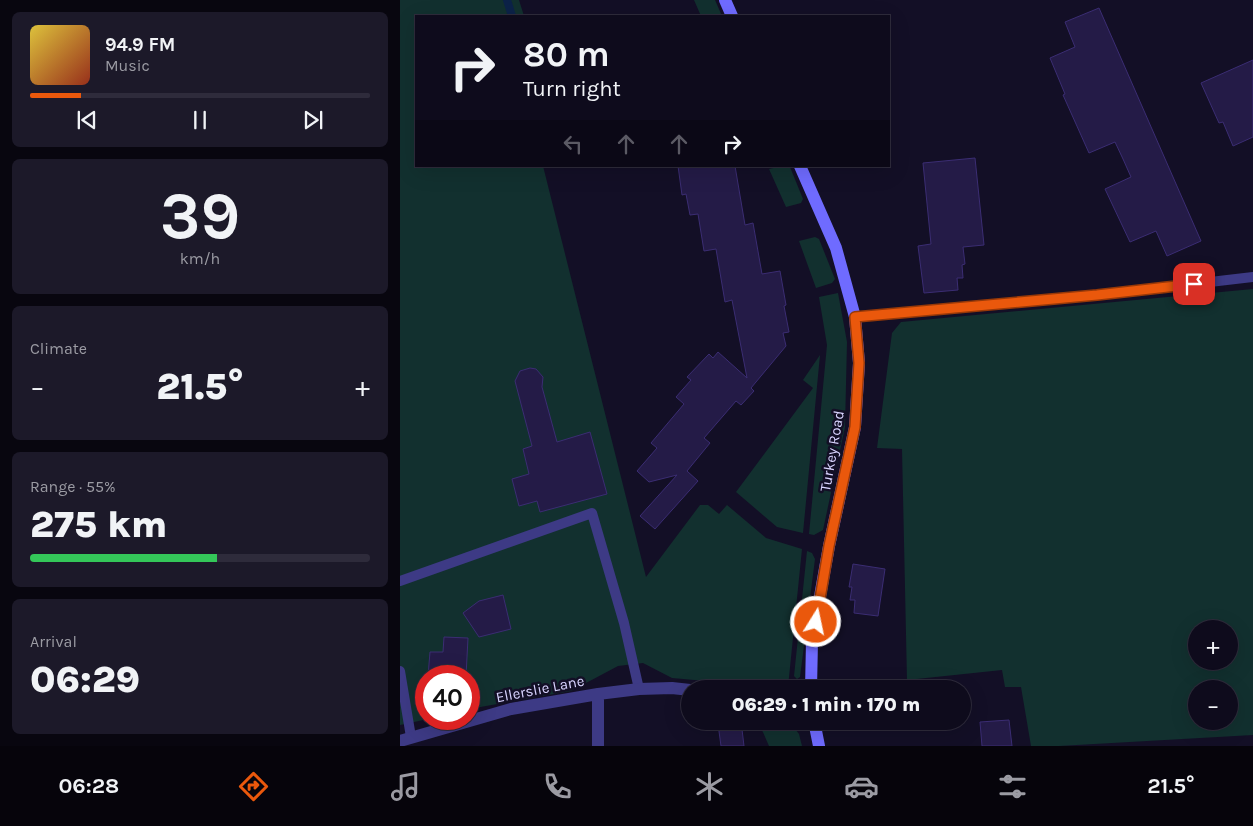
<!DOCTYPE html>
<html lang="en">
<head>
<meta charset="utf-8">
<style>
	body { margin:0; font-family:Karla,sans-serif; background:#1c1929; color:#f1f3f6; height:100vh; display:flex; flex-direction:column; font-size:19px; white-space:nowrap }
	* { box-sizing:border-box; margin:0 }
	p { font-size:16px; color:#9b9ba3 }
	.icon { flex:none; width:28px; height:28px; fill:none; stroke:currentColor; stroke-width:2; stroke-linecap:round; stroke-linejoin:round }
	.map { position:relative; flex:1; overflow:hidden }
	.drawer { display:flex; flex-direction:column; gap:12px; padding:12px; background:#08060f; width:400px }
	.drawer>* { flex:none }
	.hud { position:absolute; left:15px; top:15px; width:475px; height:152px; border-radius:0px; box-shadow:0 5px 20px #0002,0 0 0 1px #2e2b3b; background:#0e0b1c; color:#f1f3f6; overflow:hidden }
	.fabs { position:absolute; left:788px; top:620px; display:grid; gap:10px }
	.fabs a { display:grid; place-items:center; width:50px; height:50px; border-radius:50%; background:#0e0b1c; box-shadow:0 5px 20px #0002,0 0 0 1px #2e2b3b; font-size:25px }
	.speed { position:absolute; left:15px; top:665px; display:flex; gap:10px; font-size:25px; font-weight:700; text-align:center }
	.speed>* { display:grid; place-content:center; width:65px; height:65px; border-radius:50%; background:#0e0b1c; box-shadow:0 5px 20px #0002,0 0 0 1px #2e2b3b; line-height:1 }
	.speed .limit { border:8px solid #d22; background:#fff; color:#111 }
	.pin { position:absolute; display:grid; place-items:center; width:42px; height:42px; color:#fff; margin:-21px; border-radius:10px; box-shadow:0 2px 8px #0006 }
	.me { position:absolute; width:55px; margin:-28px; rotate:10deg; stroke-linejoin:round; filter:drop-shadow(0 0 4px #0008) }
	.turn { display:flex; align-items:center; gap:18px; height:105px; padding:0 25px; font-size:22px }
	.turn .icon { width:65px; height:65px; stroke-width:2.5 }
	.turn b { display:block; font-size:35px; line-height:42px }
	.lanes { display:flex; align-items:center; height:48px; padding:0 25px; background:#0003; justify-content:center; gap:25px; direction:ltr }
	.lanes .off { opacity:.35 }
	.big { font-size:38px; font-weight:800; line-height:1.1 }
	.drawer .widget { flex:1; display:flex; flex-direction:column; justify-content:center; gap:8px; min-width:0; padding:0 18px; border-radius:8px; background:#1c1929 }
	.drawer .dial { align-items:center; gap:0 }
	.dial b { font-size:65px; line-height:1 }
	.song { display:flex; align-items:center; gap:15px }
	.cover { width:60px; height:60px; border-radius:8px; background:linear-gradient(135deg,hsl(50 70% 55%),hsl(10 70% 35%)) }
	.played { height:5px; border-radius:2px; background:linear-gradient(90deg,#ea580c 15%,#2e2b3b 15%) }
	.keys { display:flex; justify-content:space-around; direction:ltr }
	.heat { display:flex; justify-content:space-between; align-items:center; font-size:28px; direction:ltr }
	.charge { height:8px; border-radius:4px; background:linear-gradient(90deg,#34c759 55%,#2e2b3b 0) }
	.trip { position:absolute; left:281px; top:680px; width:290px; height:50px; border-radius:25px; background:#0e0b1c; box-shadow:0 5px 20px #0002,0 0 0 1px #2e2b3b; font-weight:800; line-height:50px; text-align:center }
	.tabs { display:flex; height:80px; justify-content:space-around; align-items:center; background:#06040b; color:#9b9ba3 }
	.tabs .icon { width:35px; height:35px }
	.tabs .active { color:#ea580c }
	.tabs b { font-size:22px; color:#f1f3f6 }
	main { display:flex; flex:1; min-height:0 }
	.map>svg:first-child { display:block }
</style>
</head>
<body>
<main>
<section class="drawer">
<div class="widget">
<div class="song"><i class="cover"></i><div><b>94.9 FM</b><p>Music</p></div></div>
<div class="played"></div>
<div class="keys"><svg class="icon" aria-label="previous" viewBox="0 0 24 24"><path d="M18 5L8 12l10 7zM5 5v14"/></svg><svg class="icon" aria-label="pause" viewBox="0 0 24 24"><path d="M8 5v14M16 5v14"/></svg><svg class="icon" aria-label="next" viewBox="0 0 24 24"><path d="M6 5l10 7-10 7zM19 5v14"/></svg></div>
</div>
<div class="widget dial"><b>39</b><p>km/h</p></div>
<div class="widget"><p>Climate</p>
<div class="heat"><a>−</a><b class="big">21.5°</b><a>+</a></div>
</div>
<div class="widget"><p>Range · 55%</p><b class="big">275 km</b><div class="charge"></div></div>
<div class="widget"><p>Arrival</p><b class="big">06:29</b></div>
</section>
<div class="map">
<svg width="853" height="746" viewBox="0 0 853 746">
	<rect width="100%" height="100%" fill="#130f26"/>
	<path fill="#12302f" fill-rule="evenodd" d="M 0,0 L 119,0 L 124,16 L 16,16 L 16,166 L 143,166 L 246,577 L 300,505 L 308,505 L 319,514 L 327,505 L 366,538 L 402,549 L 388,687 L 372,689 L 339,684 L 272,678 L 243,663 L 218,666 L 171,691 L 69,709 L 69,676 L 26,676 L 26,719 L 28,719 L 0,725 Z
		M 294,0 L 315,0 L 322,16 L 301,16 Z
		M 382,166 L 390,167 L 403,199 L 401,203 L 386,207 L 369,169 Z
		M 415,237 L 419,239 L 435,279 L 432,283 L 416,288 L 399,241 Z
		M 853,289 L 853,735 L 659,746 L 631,746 L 621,687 L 605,687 L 602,670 L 507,680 L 502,449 L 477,448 L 492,333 L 501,322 ZM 796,629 L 829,629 L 829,661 L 796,661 ZM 796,689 L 829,689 L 829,721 L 796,721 Z
		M 438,293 L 447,342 L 445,427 L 423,530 L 414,535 L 409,534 L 427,345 L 419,297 Z
		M 420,355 L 403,533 L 377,527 L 336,492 L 413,388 L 403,380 Z
		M 407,551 L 412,553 L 415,559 L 400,677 L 397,679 L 394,676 Z
		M 358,721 L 389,721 L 399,734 L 402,746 L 369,746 Z"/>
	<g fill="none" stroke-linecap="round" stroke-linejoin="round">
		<path stroke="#0c2248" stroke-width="8" d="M 107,0 L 112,16"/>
	</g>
	<path fill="#241b47" stroke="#3b2d73" d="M 699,8 L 801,241 L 767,256 L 756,231 L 730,242 L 705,189 L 731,177 L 723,159 L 715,142 L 689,153 L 663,95 L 665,94 L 650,58 L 675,47 L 665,22 Z
		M 853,60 L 853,137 L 833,146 L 823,122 L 819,123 L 801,83 Z
		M 575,158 L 584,245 L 563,247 L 565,264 L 562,265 L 563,278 L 557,278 L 558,290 L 524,293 L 518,246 L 531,244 L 523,163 Z
		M 278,166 L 335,166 L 345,225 L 353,223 L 362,274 L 380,271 L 386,305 L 384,306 L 389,332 L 383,333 L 386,346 L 351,388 L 354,391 L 341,405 L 336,401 L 304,438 L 310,443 L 287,471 L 298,481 L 255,529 L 240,516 L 277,475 L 249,482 L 237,471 L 257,448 L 251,443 L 284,404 L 276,397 L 291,380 L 287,377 L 309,354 L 313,358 L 318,352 L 347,378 L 332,300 L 325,302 L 316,249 L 304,251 L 298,214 L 290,215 L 286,194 L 282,195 Z
		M 130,368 L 136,369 L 143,377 L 142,387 L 157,442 L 190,432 L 207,494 L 140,512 L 137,501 L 119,506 L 112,479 L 129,474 L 123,449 L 132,446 L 115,381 L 120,371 Z
		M 453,564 L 485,569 L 478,616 L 454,613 L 455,600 L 450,600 L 452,587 L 449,587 Z
		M 103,595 L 111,629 L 79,637 L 63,613 L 79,601 Z
		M 44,637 L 68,638 L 66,676 L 28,676 L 30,652 L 43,652 Z
		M 609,720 L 612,746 L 582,746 L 580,722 Z
		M 341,721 L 344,746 L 321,746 L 318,724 Z"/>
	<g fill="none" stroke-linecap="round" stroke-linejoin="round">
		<path stroke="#3d3a85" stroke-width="10" d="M 455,317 L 716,293 L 853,277
			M 0,581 L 192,513 L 224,623 L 239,689
			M 0,671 L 11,737"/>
		<path stroke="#3d3a85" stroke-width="12" d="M 0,741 L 111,709 L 198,694 L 239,689 L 272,688 L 290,690
			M 198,746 L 198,694"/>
		<path stroke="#6f6bff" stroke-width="12" d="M 325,0 L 332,16
			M 400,166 L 436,248 L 455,317 L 459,363 L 455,427 L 429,546 L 412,641 L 411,689
			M 414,721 L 419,746"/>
	</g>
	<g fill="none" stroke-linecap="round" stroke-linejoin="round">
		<defs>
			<path id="route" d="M 416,622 L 429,546 L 455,427 L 459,363 L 455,317 L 697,295 L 794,284"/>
		</defs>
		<use href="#route" stroke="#983908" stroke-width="12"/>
		<use href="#route" stroke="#ea580c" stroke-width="9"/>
	</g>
	<g text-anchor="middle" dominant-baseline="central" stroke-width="5" stroke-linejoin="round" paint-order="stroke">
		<g font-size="15" fill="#d9d4ff" stroke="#130f26">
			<text transform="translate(432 451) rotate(-80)">Turkey Road</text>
			<text transform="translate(140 689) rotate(-11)">Ellerslie Lane</text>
		</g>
	</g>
</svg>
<div class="fabs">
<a>+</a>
<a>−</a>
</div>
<div class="speed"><div class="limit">40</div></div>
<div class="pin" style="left:794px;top:284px;background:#d93025"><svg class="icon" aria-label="arrive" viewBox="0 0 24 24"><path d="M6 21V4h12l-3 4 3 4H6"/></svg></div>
<svg class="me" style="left:416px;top:622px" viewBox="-20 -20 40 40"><circle r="17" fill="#ea580c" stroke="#fff" stroke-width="3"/><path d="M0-11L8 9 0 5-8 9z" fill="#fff"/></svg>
<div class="trip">06:29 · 1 min · 170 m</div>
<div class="hud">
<div class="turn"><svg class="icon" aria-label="right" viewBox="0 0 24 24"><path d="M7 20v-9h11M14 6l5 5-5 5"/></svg><div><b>80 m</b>Turn right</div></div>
<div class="lanes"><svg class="icon off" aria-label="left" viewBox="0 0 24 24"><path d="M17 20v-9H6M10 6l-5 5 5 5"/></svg><svg class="icon off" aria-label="ahead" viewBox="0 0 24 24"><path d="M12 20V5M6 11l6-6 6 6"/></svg><svg class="icon off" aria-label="ahead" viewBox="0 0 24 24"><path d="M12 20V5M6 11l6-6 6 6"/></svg><svg class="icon" aria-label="right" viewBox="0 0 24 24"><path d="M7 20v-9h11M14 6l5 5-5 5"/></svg></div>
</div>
</div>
</main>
<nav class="tabs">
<b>06:28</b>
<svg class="icon active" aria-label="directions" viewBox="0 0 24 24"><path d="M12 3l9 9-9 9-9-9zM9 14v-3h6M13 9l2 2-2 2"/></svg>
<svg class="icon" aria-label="music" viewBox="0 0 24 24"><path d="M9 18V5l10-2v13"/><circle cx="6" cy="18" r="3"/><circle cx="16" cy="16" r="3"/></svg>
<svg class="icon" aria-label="phone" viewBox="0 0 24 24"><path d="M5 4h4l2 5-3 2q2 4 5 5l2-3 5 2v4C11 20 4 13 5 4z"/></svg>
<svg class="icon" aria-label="climate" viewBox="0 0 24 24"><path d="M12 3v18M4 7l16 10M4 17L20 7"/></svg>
<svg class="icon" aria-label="car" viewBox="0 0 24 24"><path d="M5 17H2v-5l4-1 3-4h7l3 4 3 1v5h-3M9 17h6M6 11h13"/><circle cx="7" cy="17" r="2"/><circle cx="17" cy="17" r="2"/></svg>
<svg class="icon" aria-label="filters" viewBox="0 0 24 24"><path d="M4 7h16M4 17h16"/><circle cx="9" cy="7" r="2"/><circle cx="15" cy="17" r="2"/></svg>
<b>21.5°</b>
</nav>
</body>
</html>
